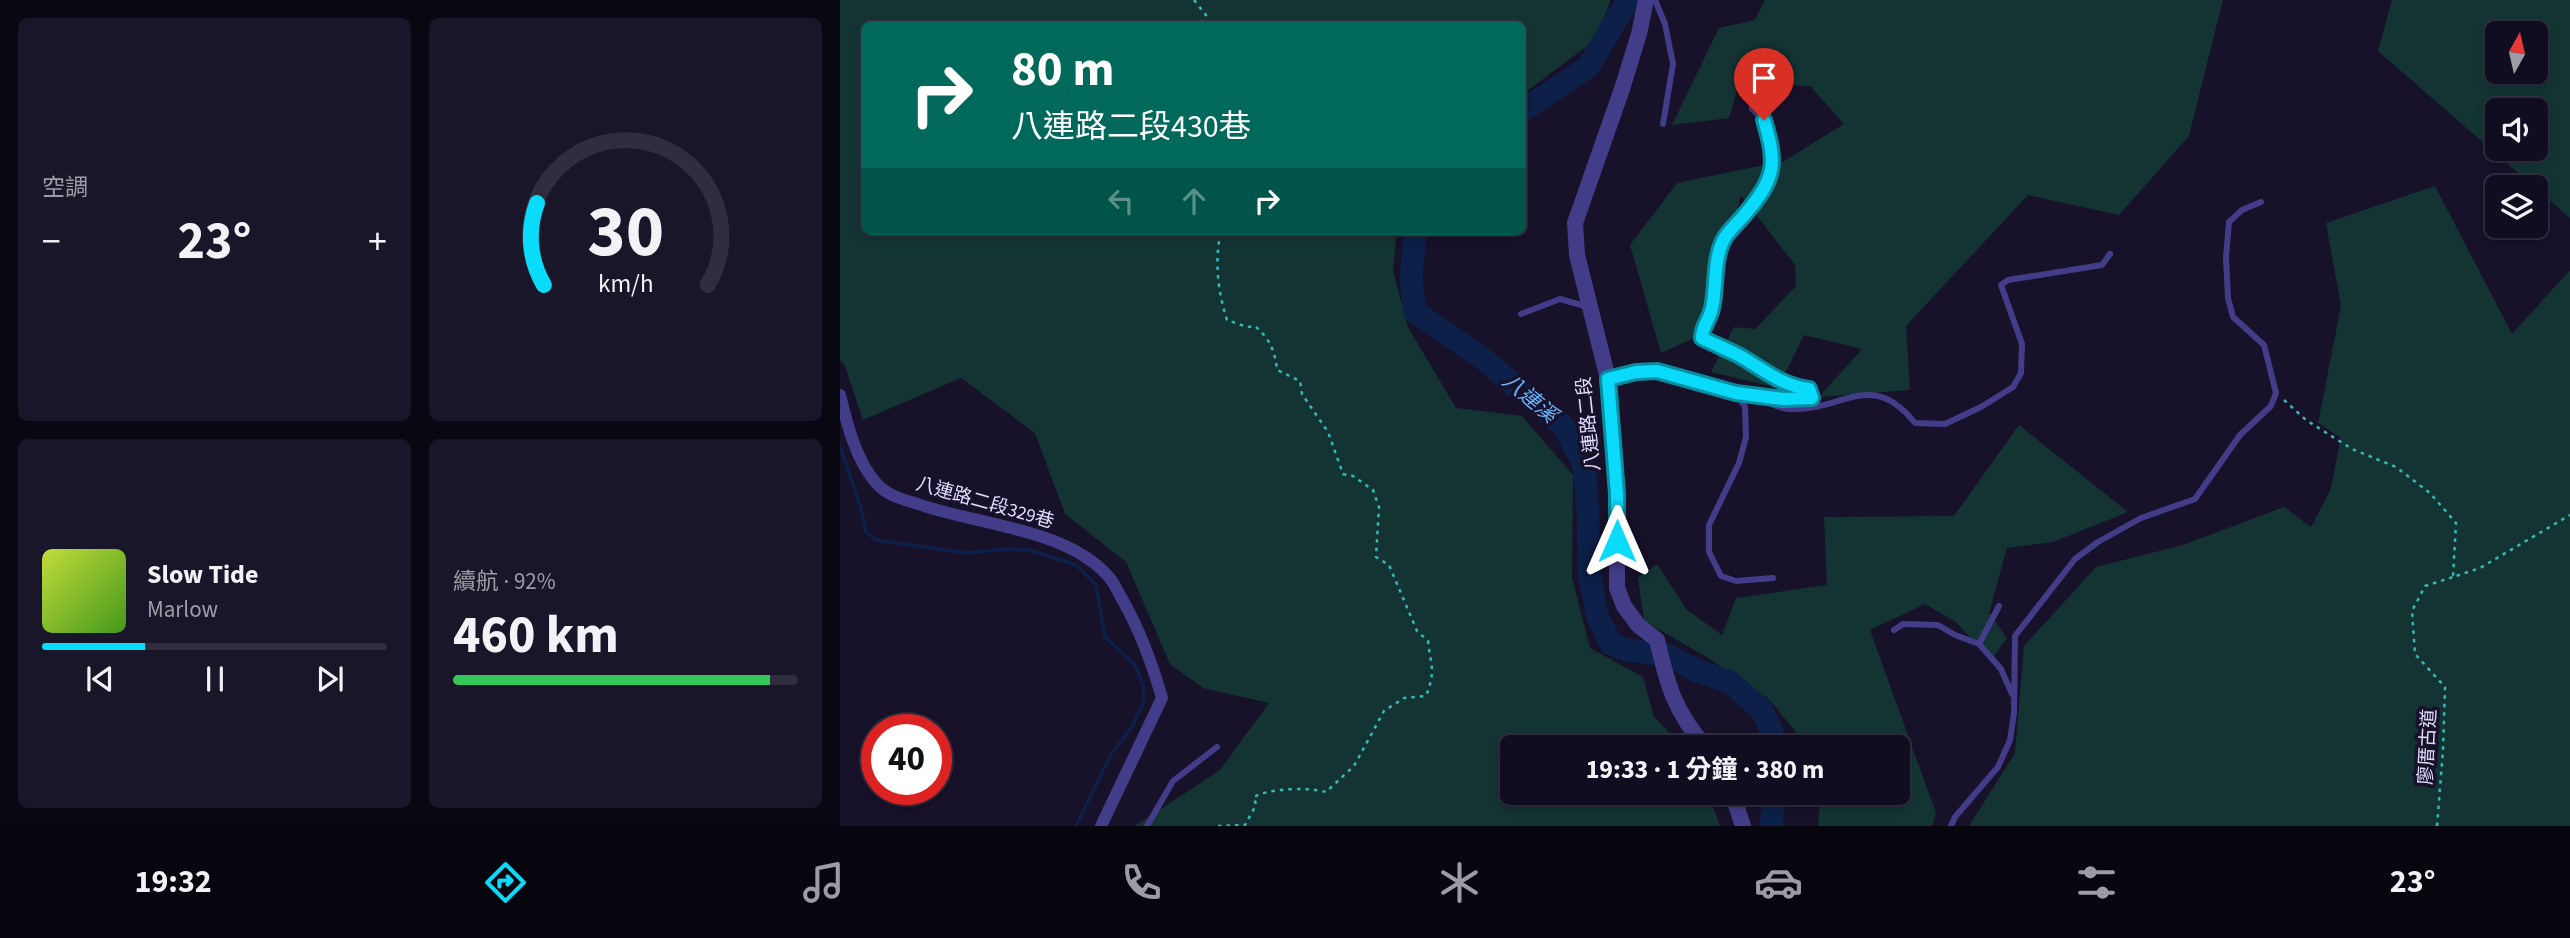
<!DOCTYPE html>
<html lang="zh-TW">
<head>
<meta charset="utf-8">
<style>
	body { margin:0; font-family:"Source Sans 3","Noto Sans TC",sans-serif; background:#1a1629; color:#f1f3f6; height:100vh; display:flex; flex-direction:column; font-size:26px; white-space:nowrap }
	* { box-sizing:border-box; margin:0 }
	p { font-size:23px; color:#9c9ca5 }
	.icon { flex:none; width:38px; height:38px; fill:none; stroke:currentColor; stroke-width:2; stroke-linecap:round; stroke-linejoin:round }
	.map { position:relative; flex:1; overflow:hidden }
	.drawer { display:flex; flex-direction:column; gap:18px; padding:18px; background:#090712; width:840px }
	.drawer>* { flex:none }
	.hud { position:absolute; left:21px; top:21px; width:665px; height:214px; border-radius:10px; box-shadow:0 4px 10px #0003,0 0 0 2px #302d3e; background:#00695c; color:#fff; overflow:hidden }
	.needle { width:46px; rotate:8deg }
	.fabs { position:absolute; left:1645px; top:21px; display:grid; gap:14px }
	.fabs a { display:grid; place-items:center; width:63px; height:63px; border-radius:10px; background:#110d20; box-shadow:0 4px 10px #0003,0 0 0 2px #302d3e; font-size:35px }
	.speed { position:absolute; left:21px; top:714px; display:flex; gap:14px; font-size:35px; font-weight:700; text-align:center }
	.speed>* { display:grid; place-content:center; width:91px; height:91px; border-radius:50%; background:#110d20; box-shadow:0 4px 10px #0003,0 0 0 2px #302d3e; line-height:1 }
	.speed .limit { border:10px solid #d22; background:#fff; color:#111 }
	.pin { position:absolute; display:grid; place-items:center; width:60px; height:60px; color:#fff; margin:-72px -30px; border-radius:50% 50% 50% 0; rotate:-45deg; box-shadow:0 0 7px #0007 }
	.pin .icon { rotate:45deg }
	.me { position:absolute; width:77px; margin:-38px; rotate:0deg; stroke-linejoin:round; filter:drop-shadow(0 0 5px #0008) }
	.turn { display:flex; align-items:center; gap:24px; height:147px; padding:0 35px; font-size:32px }
	.turn .icon { width:91px; height:91px; stroke-width:2.5 }
	.turn b { display:block; font-size:49px; line-height:60px }
	.lanes { display:flex; align-items:center; height:66px; padding:0 35px; background:#0003; justify-content:center; gap:35px; direction:ltr }
	.lanes .off { opacity:.35 }
	.big { font-size:52px; font-weight:700; line-height:1.1 }
	.drawer .widget { flex:1; display:flex; flex-direction:column; justify-content:center; gap:10px; min-width:0; padding:0 24px; border-radius:10px; background:#1a1629 }
	.drawer .dial { align-items:center; gap:0 }
	.dial svg { height:182px; overflow:visible; fill:none; stroke:#302d3e; stroke-width:7; stroke-linecap:round; text-anchor:middle }
	.dial text { fill:#f1f3f6; stroke:none }
	.song { display:flex; align-items:center; gap:21px }
	.cover { width:84px; height:84px; border-radius:10px; background:linear-gradient(135deg,hsl(70 70% 55%),hsl(100 70% 35%)) }
	.played { height:7px; border-radius:4px; background:linear-gradient(90deg,#0bdbfb 30%,#302d3e 30%) }
	.keys { display:flex; justify-content:space-around; direction:ltr }
	.heat { display:flex; justify-content:space-between; align-items:center; font-size:38px; direction:ltr }
	.charge { height:10px; border-radius:5px; background:linear-gradient(90deg,#34c759 92%,#302d3e 0) }
	.drawer .tiles { flex:1; display:grid; gap:18px; grid-template-columns:repeat(2,1fr) }
	.trip { position:absolute; left:660px; top:735px; width:410px; height:70px; border-radius:10px; background:#110d20; box-shadow:0 4px 10px #0003,0 0 0 2px #302d3e; font-weight:700; line-height:70px; text-align:center }
	.tab-bar { display:flex; height:112px; justify-content:space-around; align-items:center; background:#07050d; color:#9c9ca5 }
	.tab-bar .icon { width:49px; height:49px }
	.tab-bar .selected { color:#0bdbfb }
	.tab-bar b { font-size:32px; color:#f1f3f6 }
	main { display:flex; flex:1; min-height:0 }
	.map>svg:first-child { display:block }
</style>
</head>
<body>
<main>
<section class="drawer">
<div class="tiles">
<div class="widget"><p>空調</p>
<div class="heat"><a>−</a><b class="big">23°</b><a>+</a></div>
</div>
<div class="widget dial"><svg viewBox="0 0 100 80">
<path d="M14 69A42 42 0 1 1 86 69"/>
<path d="M14 69A42 42 0 0 1 11 33" stroke="#0bdbfb"/>
<text x="50" y="56" font-size="32" font-weight="700">30</text>
<text x="50" y="72" font-size="11">km/h</text>
</svg></div>
<div class="widget">
<div class="song"><i class="cover"></i><div><b>Slow Tide</b><p>Marlow</p></div></div>
<div class="played"></div>
<div class="keys"><svg class="icon" aria-label="previous" viewBox="0 0 24 24"><path d="M18 5L8 12l10 7zM5 5v14"/></svg><svg class="icon" aria-label="pause" viewBox="0 0 24 24"><path d="M8 5v14M16 5v14"/></svg><svg class="icon" aria-label="next" viewBox="0 0 24 24"><path d="M6 5l10 7-10 7zM19 5v14"/></svg></div>
</div>
<div class="widget"><p>續航 · 92%</p><b class="big">460 km</b><div class="charge"></div></div>
</div>
</section>
<div class="map">
<svg width="1730" height="826" viewBox="0 0 1730 826">
	<rect width="100%" height="100%" fill="#17112a"/>
	<path fill="#143434" fill-rule="evenodd" d="M 0,0 L 771,0 L 755,40 L 683,94 L 682,24 L 24,24 L 24,231 L 557,231 L 553,271 L 568,327 L 616,408 L 682,416 L 733,475 L 732,577 L 750,648 L 803,677 L 814,717 L 843,747 L 672,747 L 672,793 L 868,793 L 880,826 L 295,826 L 380,770 L 429,703 L 363,688 L 330,664 L 286,562 L 225,514 L 195,433 L 121,378 L 23,420 L 5,366 L 0,360 Z
		M 925,0 L 1383,0 L 1349,136 L 1279,215 L 1188,195 L 1066,326 L 1070,390 L 979,397 L 1022,349 L 964,335 L 938,388 L 871,372 L 894,327 L 915,329 L 956,286 L 955,265 L 901,195 L 865,333 L 821,353 L 790,245 L 837,183 L 944,161 L 1004,124 L 970,86 L 899,83 L 889,118 L 832,125 L 879,28 L 915,20 Z
		M 1552,0 L 1730,0 L 1730,218 L 1538,51 ZM 1657,33 L 1696,33 L 1696,72 L 1657,72 ZM 1657,110 L 1696,110 L 1696,149 L 1657,149 Z
		M 1595,186 L 1672,334 L 1730,270 L 1730,826 L 1129,826 L 1175,753 L 1184,646 L 1256,567 L 1343,545 L 1444,507 L 1471,527 L 1490,491 L 1501,438 L 1478,423 L 1501,306 L 1486,223 Z
		M 1179,425 L 1288,512 L 1213,542 L 1167,548 L 1149,613 L 1167,638 L 1151,660 L 1116,622 L 1085,604 L 1030,630 L 1096,813 L 1092,826 L 978,826 L 981,793 L 1057,793 L 1057,747 L 968,747 L 929,699 L 865,656 L 804,621 L 798,578 L 817,564 L 847,610 L 882,635 L 896,598 L 987,585 L 984,517 L 1114,516 Z"/>
	<g fill="none" stroke-linecap="round" stroke-linejoin="round">
		<path stroke="#0c2049" stroke-width="3.5" d="M 0,446 L 20,505 L 26,532 L 36,540 L 127,553 L 165,549 L 189,550 L 236,565 L 256,585 L 265,637 L 295,665 L 304,687 L 303,703 L 292,727 L 271,754 L 236,826"/>
		<path stroke="#0c2049" stroke-width="23" d="M 682,111 L 748,67 L 788,0
			M 575,231 L 571,280 L 575,312 L 641,357 L 724,427 L 744,465 L 748,512 L 749,571 L 757,615 L 771,644 L 787,650 L 828,655 L 855,670 L 890,682 L 922,710 L 932,732 L 934,747
			M 931,826 L 935,793"/>
		<path stroke="#33bbb8" stroke-width="2.5" stroke-dasharray="3.5 5" stroke-linecap="butt" d="M 354,0 L 373,24
			M 1444,400 L 1466,420 L 1512,449 L 1556,467 L 1590,493 L 1616,523 L 1613,577 L 1640,568 L 1730,515
			M 378,826 L 405,825 L 416,805 L 414,797 C 429,788 469,787 486,792 L 514,766 L 544,711 L 564,698 L 586,696 C 596,670 591,668 588,641 L 577,631 L 549,565 L 536,557 L 539,507 L 533,490 L 513,476 L 503,474 L 488,432 L 462,394 L 460,381 L 437,370 C 435,351 430,339 415,326 L 407,327 L 387,320 C 378,292 374,261 381,231
			M 1597,826 L 1603,750 L 1605,687 L 1575,654 L 1572,611 L 1585,586 L 1613,577"/>
		<path stroke="#433d89" stroke-width="6" d="M 815,0 L 825,24 L 833,64 L 823,124
			M 681,314 L 720,299 L 748,307
			M 770,379 L 796,372 L 817,371 L 896,393 L 905,407 L 906,437 L 899,463 L 869,525 L 869,552 L 881,576 L 896,581 L 933,578
			M 896,393 L 943,399 L 972,398 L 969,389 C 940,385 923,368 898,355 C 886,349 874,344 862,338 L 865,323 L 872,312 L 877,269 L 885,238 L 918,199 L 931,173 L 933,151 L 924,120 L 912,109 L 908,79
			M 916,395 C 927,401 938,409 951,409 C 1004,411 1031,368 1075,423 L 1105,424 L 1141,407 L 1173,387 L 1181,373 L 1182,344 L 1161,285 L 1168,280 L 1262,265 L 1270,254
			M 1054,630 L 1063,624 L 1098,625 L 1115,635 L 1139,644 L 1161,669 L 1172,694
			M 1139,644 L 1159,606
			M 307,826 L 333,781 L 377,747
			M 1111,826 L 1115,817 L 1158,767 L 1170,740 L 1174,713 L 1175,636 L 1235,559 L 1258,542 L 1301,518 L 1355,499 L 1400,435 L 1431,406 L 1436,393 L 1424,345 L 1393,317 L 1388,298 L 1386,257 L 1389,222 L 1402,210 L 1421,202"/>
		<path stroke="#433d89" stroke-width="12" d="M 0,395 C 7,424 16,461 37,484 C 47,495 61,499 75,503 C 134,525 224,527 268,576 C 274,582 278,592 282,599 C 300,630 312,663 322,698 L 261,826"/>
		<path stroke="#433d89" stroke-width="16" d="M 806,0 L 799,34 L 782,89 L 735,223 L 737,255 L 768,379 L 777,494 L 777,588 L 784,606 L 798,625 L 817,640 C 827,684 835,713 866,747
			M 892,793 L 903,826"/>
	</g>
	<g fill="none" stroke-linecap="round" stroke-linejoin="round">
		<defs>
			<path id="route" d="M 777,541 L 777,494 L 768,379 L 796,372 L 817,371 L 896,393 L 943,399 L 972,398 L 969,389 C 941,386 922,368 898,355 C 886,349 874,344 862,338 C 862,326 870,319 872,308 C 877,287 873,259 884,239 C 889,230 899,222 905,214 C 936,178 937,164 924,120"/>
		</defs>
		<use href="#route" stroke="#078ea3" stroke-width="18"/>
		<use href="#route" stroke="#0bdbfb" stroke-width="12"/>
	</g>
	<g text-anchor="middle" dominant-baseline="central" stroke-width="7" stroke-linejoin="round" paint-order="stroke">
		<g font-size="19" fill="#e1dbfe" stroke="#17112a">
			<text transform="translate(749 424) rotate(-96)">八連路二段</text>
			<text transform="translate(145 503) rotate(16)">八連路二段329巷</text>
			<text transform="translate(1588 747) rotate(-87)">廖厝古道</text>
		</g>
		<g font-size="21" font-style="italic" fill="#6bb4fd" stroke="#17112a">
			<text transform="translate(690 398) rotate(40)">八連溪</text>
		</g>
	</g>
</svg>
<div class="fabs">
<a><svg class="needle" viewBox="-14 -14 28 28"><path d="M0-13l5 13h-10z" fill="#e53935"/><path d="M0 13l5-13h-10z" fill="#9c9ca5"/></svg></a>
<a><svg class="icon" aria-label="sound" viewBox="0 0 24 24"><path d="M4 9h4l5-4v14l-5-4H4zM17 9q2 3 0 6"/></svg></a>
<a><svg class="icon" aria-label="layers" viewBox="0 0 24 24"><path d="M12 4l9 5-9 5-9-5zM3 14l9 5 9-5"/></svg></a>
</div>
<div class="speed"><div class="limit">40</div></div>
<div class="pin" style="left:924px;top:120px;background:#d93025"><svg class="icon" aria-label="arrive" viewBox="0 0 24 24"><path d="M6 21V4h12l-3 4 3 4H6"/></svg></div>
<svg class="me" style="left:777px;top:541px" viewBox="-20 -20 40 40"><path d="M0-17L14 15 0 8-14 15z" fill="#0bdbfb" stroke="#fff" stroke-width="4"/></svg>
<div class="trip">19:33 · 1 分鐘 · 380 m</div>
<div class="hud">
<div class="turn"><svg class="icon" aria-label="right" viewBox="0 0 24 24"><path d="M7 20v-9h11M14 6l5 5-5 5"/></svg><div><b>80 m</b>八連路二段430巷</div></div>
<div class="lanes"><svg class="icon off" aria-label="left" viewBox="0 0 24 24"><path d="M17 20v-9H6M10 6l-5 5 5 5"/></svg><svg class="icon off" aria-label="ahead" viewBox="0 0 24 24"><path d="M12 20V5M6 11l6-6 6 6"/></svg><svg class="icon" aria-label="right" viewBox="0 0 24 24"><path d="M7 20v-9h11M14 6l5 5-5 5"/></svg></div>
</div>
</div>
</main>
<nav class="tab-bar">
<b>19:32</b>
<svg class="icon selected" aria-label="directions" viewBox="0 0 24 24"><path d="M12 3l9 9-9 9-9-9zM9 14v-3h6M13 9l2 2-2 2"/></svg>
<svg class="icon" aria-label="music" viewBox="0 0 24 24"><path d="M9 18V5l10-2v13"/><circle cx="6" cy="18" r="3"/><circle cx="16" cy="16" r="3"/></svg>
<svg class="icon" aria-label="phone" viewBox="0 0 24 24"><path d="M5 4h4l2 5-3 2q2 4 5 5l2-3 5 2v4C11 20 4 13 5 4z"/></svg>
<svg class="icon" aria-label="climate" viewBox="0 0 24 24"><path d="M12 3v18M4 7l16 10M4 17L20 7"/></svg>
<svg class="icon" aria-label="car" viewBox="0 0 24 24"><path d="M5 17H2v-5l4-1 3-4h7l3 4 3 1v5h-3M9 17h6M6 11h13"/><circle cx="7" cy="17" r="2"/><circle cx="17" cy="17" r="2"/></svg>
<svg class="icon" aria-label="filters" viewBox="0 0 24 24"><path d="M4 7h16M4 17h16"/><circle cx="9" cy="7" r="2"/><circle cx="15" cy="17" r="2"/></svg>
<b>23°</b>
</nav>
</body>
</html>
